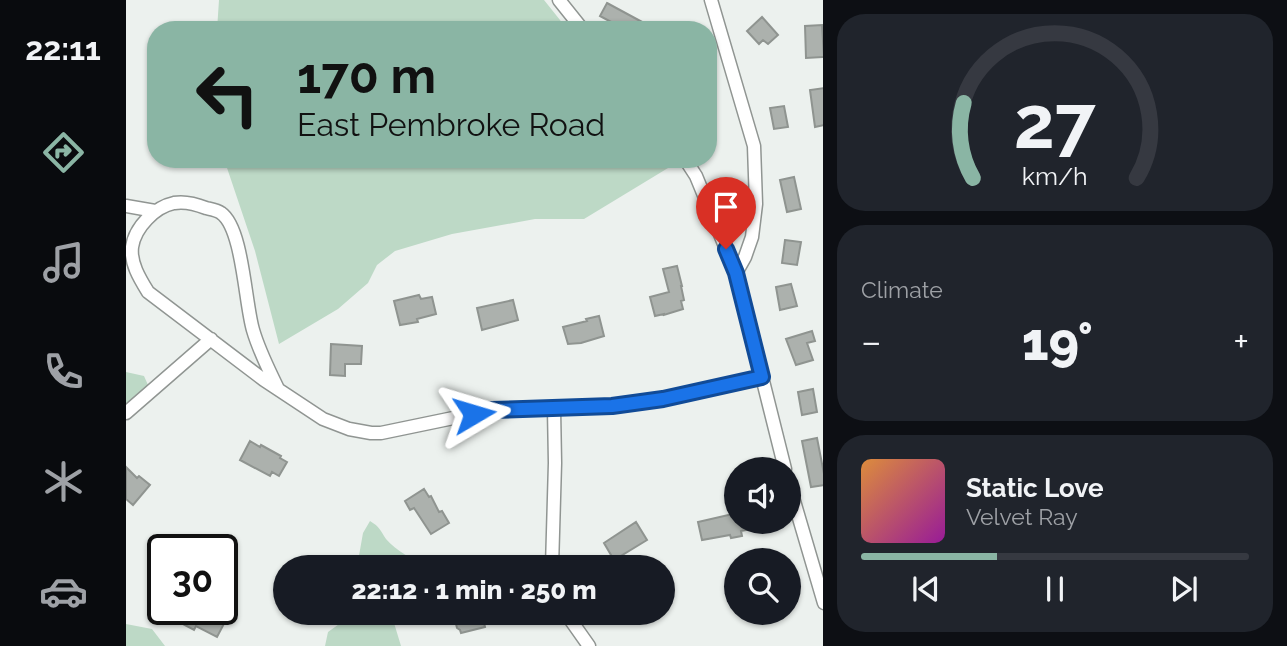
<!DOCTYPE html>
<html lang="en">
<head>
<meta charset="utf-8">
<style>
	body { margin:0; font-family:Raleway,sans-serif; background:#20242c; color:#f1f3f6; height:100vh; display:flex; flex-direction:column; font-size:26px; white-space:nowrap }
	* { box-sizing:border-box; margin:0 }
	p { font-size:23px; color:#9ea1a6 }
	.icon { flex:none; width:38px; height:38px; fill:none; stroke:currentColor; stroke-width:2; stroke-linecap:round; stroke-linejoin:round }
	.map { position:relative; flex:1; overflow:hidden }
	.details { display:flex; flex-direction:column; gap:14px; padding:14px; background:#0d0f14; width:464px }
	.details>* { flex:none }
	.hud { position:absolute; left:21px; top:21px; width:570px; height:147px; border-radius:28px; box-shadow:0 2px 5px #0004; background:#8ab5a4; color:#111; overflow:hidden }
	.controls { position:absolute; left:598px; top:457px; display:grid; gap:14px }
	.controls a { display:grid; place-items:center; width:77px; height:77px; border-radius:50%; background:#171b24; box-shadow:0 2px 5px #0004; font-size:35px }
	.speed { position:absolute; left:21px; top:534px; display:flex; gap:14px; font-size:35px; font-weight:700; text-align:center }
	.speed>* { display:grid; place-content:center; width:91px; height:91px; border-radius:50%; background:#171b24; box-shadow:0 2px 5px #0004; line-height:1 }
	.speed .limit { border:4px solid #111; border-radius:10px; background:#fff; color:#111 }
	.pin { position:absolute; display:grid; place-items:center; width:60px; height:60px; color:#fff; margin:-72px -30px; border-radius:50% 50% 50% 0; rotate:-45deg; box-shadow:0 0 7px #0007 }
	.pin .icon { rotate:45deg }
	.me { position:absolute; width:77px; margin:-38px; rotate:83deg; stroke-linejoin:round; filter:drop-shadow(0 0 5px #0008) }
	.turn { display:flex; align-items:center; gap:24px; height:147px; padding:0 35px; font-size:32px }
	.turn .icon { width:91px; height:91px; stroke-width:2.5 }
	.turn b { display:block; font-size:49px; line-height:60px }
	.big { font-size:52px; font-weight:800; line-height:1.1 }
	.details .widget { flex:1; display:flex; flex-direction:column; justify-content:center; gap:10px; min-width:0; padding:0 24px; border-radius:28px; background:#20242c }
	.details .dial { align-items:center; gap:0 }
	.dial svg { height:182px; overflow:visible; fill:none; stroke:#363941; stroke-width:7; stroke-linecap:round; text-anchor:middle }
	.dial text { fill:#f1f3f6; stroke:none }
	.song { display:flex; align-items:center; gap:21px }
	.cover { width:84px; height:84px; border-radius:10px; background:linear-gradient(135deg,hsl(30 70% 55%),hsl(300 70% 35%)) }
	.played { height:7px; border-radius:4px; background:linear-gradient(90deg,#8ab5a4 35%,#363941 35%) }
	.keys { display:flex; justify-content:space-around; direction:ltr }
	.heat { display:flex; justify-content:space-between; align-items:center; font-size:38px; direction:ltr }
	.trip { position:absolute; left:147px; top:555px; width:402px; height:70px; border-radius:35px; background:#171b24; box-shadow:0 2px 5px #0004; font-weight:800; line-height:70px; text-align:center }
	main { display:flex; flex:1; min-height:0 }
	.dock { display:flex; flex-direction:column; width:126px; justify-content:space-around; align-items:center; background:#090b0e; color:#9ea1a6 }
	.dock .icon { width:49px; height:49px }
	.dock .active { color:#8ab5a4 }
	.dock b { font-size:32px; color:#f1f3f6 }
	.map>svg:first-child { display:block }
</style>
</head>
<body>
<main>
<nav class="dock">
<b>22:11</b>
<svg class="icon active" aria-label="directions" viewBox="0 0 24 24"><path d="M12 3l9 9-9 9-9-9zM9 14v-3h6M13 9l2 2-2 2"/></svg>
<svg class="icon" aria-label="music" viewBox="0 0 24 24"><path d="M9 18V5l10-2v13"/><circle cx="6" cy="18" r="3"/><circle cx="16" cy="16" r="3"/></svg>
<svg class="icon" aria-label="phone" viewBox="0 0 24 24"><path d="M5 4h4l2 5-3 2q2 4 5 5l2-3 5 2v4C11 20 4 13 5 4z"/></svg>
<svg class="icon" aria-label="climate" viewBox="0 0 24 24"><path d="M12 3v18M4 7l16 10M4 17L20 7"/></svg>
<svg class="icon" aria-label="car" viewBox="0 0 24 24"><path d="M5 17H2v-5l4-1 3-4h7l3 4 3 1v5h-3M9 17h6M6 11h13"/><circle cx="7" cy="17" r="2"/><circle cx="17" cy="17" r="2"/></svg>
</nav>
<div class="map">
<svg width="698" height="646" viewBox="0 0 698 646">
	<rect width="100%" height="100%" fill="#ecf1ee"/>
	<path fill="#bdd9c6" d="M 93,0 L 418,0 L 442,30 L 91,30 Z
		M 98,159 L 543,159 L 547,165 L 458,219 L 409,219 L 326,234 L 269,251 L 251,265 L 242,283 L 212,309 L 153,344 L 129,251 Z
		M 0,372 L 18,376 L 22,385 L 0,404 Z
		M 244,521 C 254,527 254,530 260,539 C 270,551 287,559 300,567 L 231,567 L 237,533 Z
		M 221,612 L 265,613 L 275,646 L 199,646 L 202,632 L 216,622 Z
		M 0,624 L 26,629 L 39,646 L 0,646 Z"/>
	<path fill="#acb1ad" stroke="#8f9490" stroke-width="2" d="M 481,3 L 518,23 L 514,30 L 500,30 L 474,16 Z
		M 636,17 L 652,35 L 642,44 L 637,40 L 633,44 L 621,31 Z
		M 696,25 L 698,57 L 680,58 L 679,26 Z
		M 698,88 L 698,125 L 689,127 L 684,90 Z
		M 658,106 L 662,127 L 648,129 L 644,108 Z
		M 668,177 L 675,209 L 661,212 L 654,180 Z
		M 659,240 L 675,242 L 671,265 L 656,263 Z
		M 551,266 L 556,286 L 555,286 L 558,300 L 555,301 L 557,309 L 538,315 L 538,314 L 529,316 L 524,297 L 543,292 L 537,269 Z
		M 665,284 L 671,306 L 654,310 L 650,287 Z
		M 293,295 L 295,299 L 306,297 L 310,314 L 291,319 L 292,322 L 274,325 L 268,301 Z
		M 387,300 L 392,320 L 356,330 L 351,308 Z
		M 473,316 L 478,336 L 455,343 L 442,344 L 437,327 L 461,321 L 460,319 Z
		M 686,331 L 689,341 L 681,343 L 687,360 L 670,365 L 660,339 Z
		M 205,344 L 236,346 L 235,364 L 219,364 L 219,376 L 204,375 Z
		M 687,389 L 691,412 L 676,415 L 672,392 Z
		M 691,438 L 698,474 L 698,485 L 685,487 L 676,441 Z
		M 124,441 L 134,447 L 135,445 L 155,456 L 154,458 L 161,462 L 153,476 L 146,472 L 144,476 L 114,460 Z
		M 0,467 L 11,478 L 13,476 L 24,485 L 7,505 L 0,499 Z
		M 298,489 L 303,497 L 305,496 L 313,512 L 316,511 L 323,523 L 305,534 L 288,508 L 284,510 L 279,501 Z
		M 611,513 L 611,522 L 639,522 L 640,526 L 615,531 L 616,536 L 605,538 L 604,535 L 576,540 L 572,522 Z
		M 510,522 L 521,540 L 488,560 L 478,543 Z
		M 65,609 L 98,609 L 95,615 L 101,618 L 91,637 L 70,626 L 68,630 L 57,624 Z
		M 327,612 L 349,612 L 349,615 L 356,614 L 359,627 L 335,633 L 334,630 L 331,628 Z"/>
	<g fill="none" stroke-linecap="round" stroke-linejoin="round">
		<defs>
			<path id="minor" d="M 433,0 L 457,30
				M 585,0 L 628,146 L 630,204 L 626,237 L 619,257 L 610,273
				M 559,159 L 570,176 L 610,273 L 659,469
				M 0,206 L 29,211
				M 152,389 C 143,370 133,351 127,330 C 119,304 117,228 95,213 C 91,210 84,209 80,208 C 70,204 59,201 48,203 C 29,207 9,227 6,247 C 4,263 14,279 22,292 L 138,380 L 197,419 L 223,429 L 245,433 L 255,433 L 366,410 L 486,406 L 537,399 L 636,377
				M 0,413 L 85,339
				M 663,484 L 698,603
				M 426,567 L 429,463 L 428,409
				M 439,612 L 463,646"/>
		</defs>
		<use href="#minor" stroke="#909592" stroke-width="15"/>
		<use href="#minor" stroke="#fff" stroke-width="12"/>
	</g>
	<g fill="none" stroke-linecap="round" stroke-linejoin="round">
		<defs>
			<path id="route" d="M 348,414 L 366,410 L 486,406 L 537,399 L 636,377 L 610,273 L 600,249"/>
		</defs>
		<use href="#route" stroke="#114b97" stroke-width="18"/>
		<use href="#route" stroke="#1a73e8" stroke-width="12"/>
	</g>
</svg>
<div class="controls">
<a><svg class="icon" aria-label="sound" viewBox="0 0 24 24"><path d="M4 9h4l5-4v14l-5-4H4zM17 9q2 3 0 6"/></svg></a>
<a><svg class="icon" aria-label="search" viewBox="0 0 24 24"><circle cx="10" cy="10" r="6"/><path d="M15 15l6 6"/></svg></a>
</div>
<div class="speed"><div class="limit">30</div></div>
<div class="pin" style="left:600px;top:249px;background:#d93025"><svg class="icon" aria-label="arrive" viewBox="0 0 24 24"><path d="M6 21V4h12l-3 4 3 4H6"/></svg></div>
<svg class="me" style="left:348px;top:414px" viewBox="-20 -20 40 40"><path d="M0-17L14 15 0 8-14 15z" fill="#1a73e8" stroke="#fff" stroke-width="4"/></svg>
<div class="trip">22:12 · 1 min · 250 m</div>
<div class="hud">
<div class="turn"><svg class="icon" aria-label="left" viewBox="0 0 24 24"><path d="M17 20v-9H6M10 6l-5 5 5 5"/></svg><div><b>170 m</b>East Pembroke Road</div></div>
</div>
</div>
<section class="details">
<div class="widget dial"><svg viewBox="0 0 100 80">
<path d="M14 69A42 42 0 1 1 86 69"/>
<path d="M14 69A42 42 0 0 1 10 36" stroke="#8ab5a4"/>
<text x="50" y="56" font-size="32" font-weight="700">27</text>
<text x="50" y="72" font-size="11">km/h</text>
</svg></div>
<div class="widget"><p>Climate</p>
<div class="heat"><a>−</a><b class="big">19°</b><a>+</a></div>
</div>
<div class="widget">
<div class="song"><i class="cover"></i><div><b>Static Love</b><p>Velvet Ray</p></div></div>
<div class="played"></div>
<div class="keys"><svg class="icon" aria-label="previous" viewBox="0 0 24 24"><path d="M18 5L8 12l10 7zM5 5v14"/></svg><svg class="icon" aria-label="pause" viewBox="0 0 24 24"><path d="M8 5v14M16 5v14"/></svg><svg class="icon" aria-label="next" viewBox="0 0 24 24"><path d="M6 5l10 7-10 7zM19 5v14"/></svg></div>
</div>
</section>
</main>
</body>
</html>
